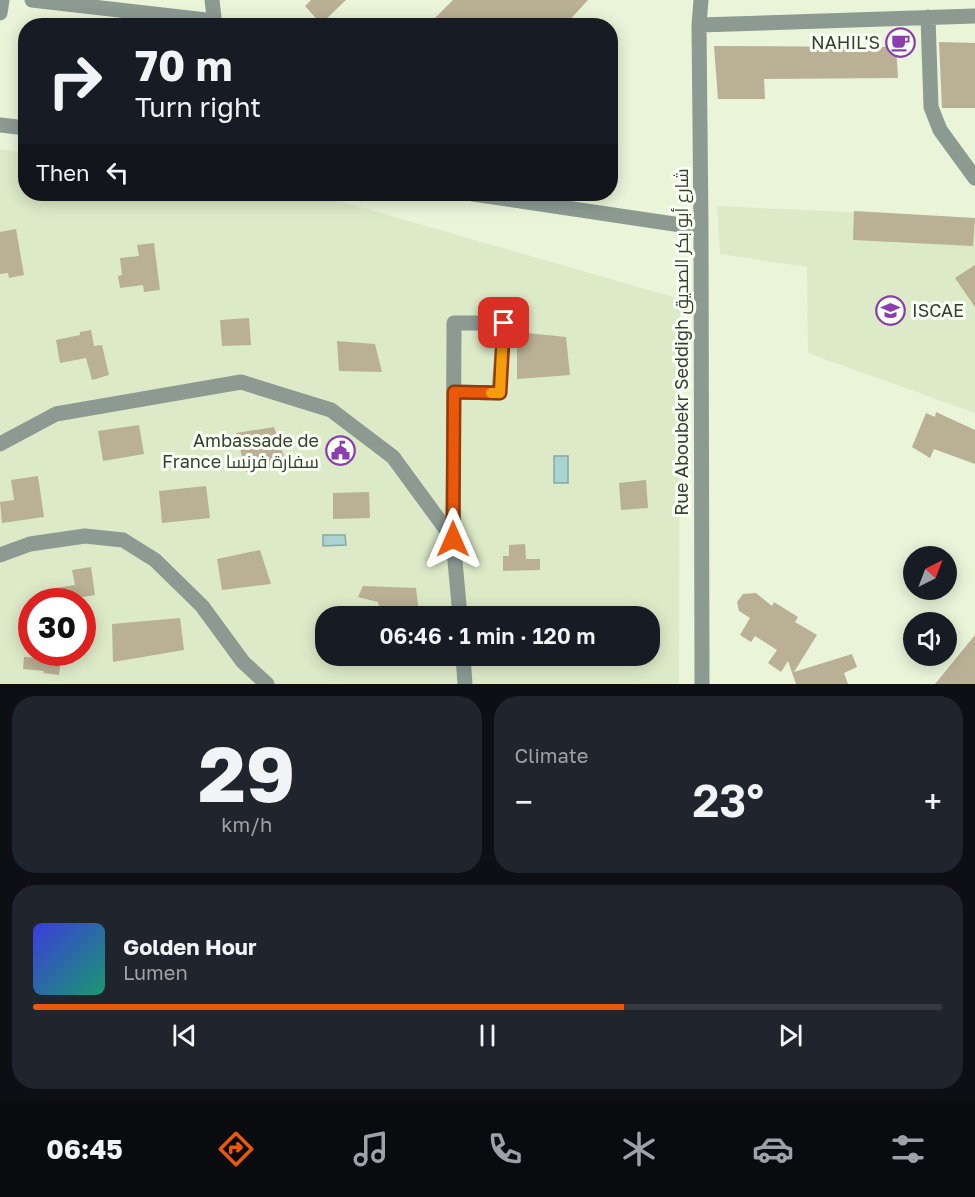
<!DOCTYPE html>
<html lang="en">
<head>
<meta charset="utf-8">
<style>
	body { margin:0; font-family:"Golos Text",Cairo,sans-serif; background:#20242c; color:#f1f3f6; height:100vh; display:flex; flex-direction:column; font-size:22px; white-space:nowrap }
	* { box-sizing:border-box; margin:0 }
	p { font-size:20px; color:#9ea1a6 }
	.icon { flex:none; width:33px; height:33px; fill:none; stroke:currentColor; stroke-width:2; stroke-linecap:round; stroke-linejoin:round }
	.map { position:relative; height:684px; overflow:hidden }
	.panel { display:flex; flex-direction:column; gap:12px; padding:12px; background:#0d0f14; flex:1 }
	.panel>* { flex:none }
	.hud { position:absolute; left:18px; top:18px; width:600px; height:183px; border-radius:24px; box-shadow:0 3px 15px #0003; background:#171b24; color:#f1f3f6; overflow:hidden }
	.needle { width:39px; rotate:42deg }
	.buttons { position:absolute; left:903px; top:546px; display:grid; gap:12px }
	.buttons a { display:grid; place-items:center; width:54px; height:54px; border-radius:50%; background:#171b24; box-shadow:0 3px 15px #0003; font-size:30px }
	.speed { position:absolute; left:18px; top:588px; display:flex; gap:12px; font-size:30px; font-weight:700; text-align:center }
	.speed>* { display:grid; place-content:center; width:78px; height:78px; border-radius:50%; background:#171b24; box-shadow:0 3px 15px #0003; line-height:1 }
	.speed .limit { border:9px solid #d22; background:#fff; color:#111 }
	.pin { position:absolute; display:grid; place-items:center; width:51px; height:51px; color:#fff; margin:-26px; border-radius:12px; box-shadow:0 3px 9px #0006 }
	.me { position:absolute; width:66px; margin:-33px; rotate:0deg; stroke-linejoin:round; filter:drop-shadow(0 0 4px #0008) }
	.turn { display:flex; align-items:center; gap:21px; height:126px; padding:0 18px; font-size:27px }
	.turn .icon { width:78px; height:78px; stroke-width:2.5 }
	.turn b { display:block; font-size:42px; line-height:51px }
	.then { display:flex; align-items:center; height:57px; padding:0 18px; background:#0003; gap:12px; font-size:22px }
	.big { font-size:45px; font-weight:600; line-height:1.1 }
	.panel .tile { flex:1; display:flex; flex-direction:column; justify-content:center; gap:9px; min-width:0; padding:0 21px; border-radius:24px; background:#20242c }
	.panel .dial { align-items:center; gap:0 }
	.dial b { font-size:78px; line-height:1 }
	.song { display:flex; align-items:center; gap:18px }
	.cover { width:72px; height:72px; border-radius:9px; background:linear-gradient(135deg,hsl(240 70% 55%),hsl(160 70% 35%)) }
	.played { height:6px; border-radius:3px; background:linear-gradient(90deg,#ea580c 65%,#363941 65%) }
	.keys { display:flex; justify-content:space-around; direction:ltr }
	.heat { display:flex; justify-content:space-between; align-items:center; font-size:33px; direction:ltr }
	.panel .tiles { flex:1; display:grid; gap:12px; grid-template-columns:1fr 1fr }
	.tile:last-child { grid-column:span 2 }
	.trip { position:absolute; left:315px; top:606px; width:345px; height:60px; border-radius:24px; background:#171b24; box-shadow:0 3px 15px #0003; font-weight:600; line-height:60px; text-align:center }
	.menu { display:flex; height:96px; justify-content:space-around; align-items:center; background:#090b0e; color:#9ea1a6 }
	.menu .icon { width:42px; height:42px }
	.menu .active { color:#ea580c }
	.menu b { font-size:27px; color:#f1f3f6 }
	.map>svg:first-child { display:block }
</style>
</head>
<body>
<div class="map">
<svg width="975" height="684" viewBox="0 0 975 684">
	<rect width="100%" height="100%" fill="#e9f4d9"/>
	<path fill="#ddeac8" fill-rule="evenodd" d="M 0,149 L 25,153 L 26,194 L 315,194 L 680,299 L 679,684 L 0,684 ZM 32,602 L 82,602 L 82,652 L 32,652 ZM 326,616 L 650,616 L 650,656 L 326,656 Z
		M 717,206 L 975,218 L 975,413 L 808,353 L 807,267 L 720,254 Z"/>
	<path fill="#a9d4d2" stroke="#87a7a2" stroke-width="1.5" d="M 554,456 L 568,456 L 568,483 L 554,483 Z
		M 323,535 L 345,535 L 346,545 L 323,546 Z"/>
	<path fill="#b9b095" d="M 311,0 L 346,0 L 321,24 L 305,6 Z
		M 453,0 L 588,0 L 564,26 L 427,26 Z
		M 939,42 L 975,43 L 975,108 L 942,108 Z
		M 714,46 L 896,47 L 898,78 L 764,79 L 765,99 L 718,99 Z
		M 854,211 L 975,218 L 973,246 L 853,240 Z
		M 16,229 L 24,275 L 9,278 L 8,273 L 0,274 L 0,232 Z
		M 154,243 L 160,290 L 144,292 L 143,285 L 120,288 L 118,276 L 122,275 L 120,258 L 139,256 L 137,245 Z
		M 975,265 L 975,307 L 955,278 Z
		M 249,318 L 251,345 L 222,346 L 220,320 Z
		M 91,330 L 94,346 L 102,345 L 109,375 L 92,380 L 86,358 L 60,363 L 56,340 L 80,335 L 80,332 Z
		M 517,332 L 566,337 L 570,375 L 517,379 Z
		M 337,341 L 375,344 L 382,372 L 339,371 Z
		M 936,412 L 975,430 L 975,464 L 934,449 L 930,458 L 912,447 L 926,413 L 935,417 Z
		M 139,425 L 144,454 L 103,461 L 98,431 Z
		M 274,427 L 286,462 L 246,472 L 236,433 Z
		M 38,476 L 44,517 L 2,523 L 0,502 L 14,500 L 11,480 Z
		M 646,480 L 648,508 L 621,510 L 619,483 Z
		M 206,486 L 210,518 L 162,523 L 159,491 Z
		M 369,492 L 370,518 L 333,519 L 333,493 Z
		M 525,544 L 526,559 L 540,559 L 540,570 L 503,571 L 503,556 L 509,556 L 509,545 Z
		M 260,550 L 271,584 L 222,590 L 217,559 Z
		M 91,567 L 95,595 L 51,602 L 49,589 L 75,585 L 72,570 Z
		M 363,586 L 416,588 L 419,613 L 381,614 L 378,602 L 358,597 Z
		M 756,593 L 772,606 L 774,602 L 798,617 L 795,622 L 817,635 L 794,672 L 852,654 L 857,667 L 844,673 L 848,684 L 796,684 L 788,661 L 781,672 L 768,663 L 777,650 L 755,636 L 751,642 L 740,635 L 750,618 L 739,611 L 737,602 L 743,594 Z
		M 180,618 L 184,650 L 113,662 L 112,624 Z
		M 975,635 L 975,684 L 935,684 Z
		M 24,657 L 61,659 L 59,675 L 43,673 L 44,671 L 23,669 Z"/>
	<g fill="none" stroke-linecap="round" stroke-linejoin="round">
		<path stroke="#8c9a92" stroke-width="15" d="M 32,0 L 215,21
			M 212,0 L 215,26
			M 701,0 L 699,25 L 701,228 L 702,684
			M 0,13 L 2,0
			M 928,17 L 931,107 L 940,130 L 975,178
			M 699,25 L 975,16
			M 0,125 L 26,128
			M 473,194 L 701,228
			M 0,444 L 56,414 L 241,382 L 331,410 L 393,457 L 453,539 L 460,616
			M 453,539 L 454,323 L 504,323 L 499,393 L 454,392
			M 0,555 L 30,544 L 85,536 L 123,540 L 155,560 L 202,606 L 243,662 L 267,684
			M 463,656 L 465,684"/>
	</g>
	<g fill="none" stroke-linecap="round" stroke-linejoin="round">
		<defs>
			<path id="route" d="M 453,539 L 454,392 L 500,393 L 504,323"/>
		</defs>
		<use href="#route" stroke="#983908" stroke-width="15"/>
		<use href="#route" stroke="#ea580c" stroke-width="10"/>
		<path stroke="#f59e0b" stroke-width="10" d="M 491,393 L 500,393 L 502,349"/>
	</g>
	<defs>
		<symbol id="cafe-ring" viewBox="-11 -11 22 22"><circle r="9.5" fill="#fafff4" stroke="#8b3eae" stroke-width="1.5"/><path d="M-5.5-4.5H6V0H3Q3 3.5 0 3.5H-2.5Q-5.5 3.5-5.5 0ZM3-3.2v2h1.7v-2ZM-6 4.5H4V6H-6Z" fill="#8b3eae"/></symbol>
		<symbol id="university-ring" viewBox="-11 -11 22 22"><circle r="9.5" fill="#fafff4" stroke="#8b3eae" stroke-width="1.5"/><path d="M0-5L7-2L0 1L-7-2ZM-4 1L0 2.5L4 1V4Q0 6-4 4Z" fill="#8b3eae"/></symbol>
		<symbol id="civic-ring" viewBox="-11 -11 22 22"><circle r="9.5" fill="#fafff4" stroke="#8b3eae" stroke-width="1.5"/><path d="M-.6-6.5H3V-4.5H.6V-3L4-1V1h2V6H-6V1h2V-1L-.6-3ZM-1.2 2.5V6h2.4V2.5Z" fill="#8b3eae"/></symbol>
	</defs>
	<g fill-rule="evenodd">
		<use href="#cafe-ring" x="884" y="26" width="33" height="33"/>
		<use href="#university-ring" x="874" y="294" width="33" height="33"/>
		<use href="#civic-ring" x="324" y="434" width="33" height="33"/>
	</g>
	<g text-anchor="middle" dominant-baseline="central" stroke-width="6" stroke-linejoin="round" paint-order="stroke">
		<g font-size="18" fill="#393e33" stroke="#fafff4" text-anchor="end">
			<text x="880" y="42">NAHIL'S</text>
			<text x="912" y="310" text-anchor="start">ISCAE</text>
			<text x="319" y="440">Ambassade de<tspan x="319" dy="21">France سفارة فرنسا</tspan></text>
		</g>
		<g font-size="18" fill="#393e33" stroke="#fafff4">
			<text transform="translate(681 342) rotate(-90)">Rue Aboubekr Seddigh شارع أبو بكر الصديق</text>
		</g>
	</g>
</svg>
<div class="buttons">
<a><svg class="needle" viewBox="-14 -14 28 28"><path d="M0-13l5 13h-10z" fill="#e53935"/><path d="M0 13l5-13h-10z" fill="#9ea1a6"/></svg></a>
<a><svg class="icon" aria-label="sound" viewBox="0 0 24 24"><path d="M4 9h4l5-4v14l-5-4H4zM17 9q2 3 0 6"/></svg></a>
</div>
<div class="speed"><div class="limit">30</div></div>
<div class="pin" style="left:504px;top:323px;background:#d93025"><svg class="icon" aria-label="arrive" viewBox="0 0 24 24"><path d="M6 21V4h12l-3 4 3 4H6"/></svg></div>
<svg class="me" style="left:453px;top:539px" viewBox="-20 -20 40 40"><path d="M0-17L14 15 0 8-14 15z" fill="#ea580c" stroke="#fff" stroke-width="4"/></svg>
<div class="trip">06:46 · 1 min · 120 m</div>
<div class="hud">
<div class="turn"><svg class="icon" aria-label="right" viewBox="0 0 24 24"><path d="M7 20v-9h11M14 6l5 5-5 5"/></svg><div><b>70 m</b>Turn right</div></div>
<div class="then">Then<svg class="icon" aria-label="left" viewBox="0 0 24 24"><path d="M17 20v-9H6M10 6l-5 5 5 5"/></svg></div>
</div>
</div>
<section class="panel">
<div class="tiles">
<div class="tile dial"><b>29</b><p>km/h</p></div>
<div class="tile"><p>Climate</p>
<div class="heat"><a>−</a><b class="big">23°</b><a>+</a></div>
</div>
<div class="tile">
<div class="song"><i class="cover"></i><div><b>Golden Hour</b><p>Lumen</p></div></div>
<div class="played"></div>
<div class="keys"><svg class="icon" aria-label="previous" viewBox="0 0 24 24"><path d="M18 5L8 12l10 7zM5 5v14"/></svg><svg class="icon" aria-label="pause" viewBox="0 0 24 24"><path d="M8 5v14M16 5v14"/></svg><svg class="icon" aria-label="next" viewBox="0 0 24 24"><path d="M6 5l10 7-10 7zM19 5v14"/></svg></div>
</div>
</div>
</section>
<nav class="menu">
<b>06:45</b>
<svg class="icon active" aria-label="directions" viewBox="0 0 24 24"><path d="M12 3l9 9-9 9-9-9zM9 14v-3h6M13 9l2 2-2 2"/></svg>
<svg class="icon" aria-label="music" viewBox="0 0 24 24"><path d="M9 18V5l10-2v13"/><circle cx="6" cy="18" r="3"/><circle cx="16" cy="16" r="3"/></svg>
<svg class="icon" aria-label="phone" viewBox="0 0 24 24"><path d="M5 4h4l2 5-3 2q2 4 5 5l2-3 5 2v4C11 20 4 13 5 4z"/></svg>
<svg class="icon" aria-label="climate" viewBox="0 0 24 24"><path d="M12 3v18M4 7l16 10M4 17L20 7"/></svg>
<svg class="icon" aria-label="car" viewBox="0 0 24 24"><path d="M5 17H2v-5l4-1 3-4h7l3 4 3 1v5h-3M9 17h6M6 11h13"/><circle cx="7" cy="17" r="2"/><circle cx="17" cy="17" r="2"/></svg>
<svg class="icon" aria-label="filters" viewBox="0 0 24 24"><path d="M4 7h16M4 17h16"/><circle cx="9" cy="7" r="2"/><circle cx="15" cy="17" r="2"/></svg>
</nav>
</body>
</html>
